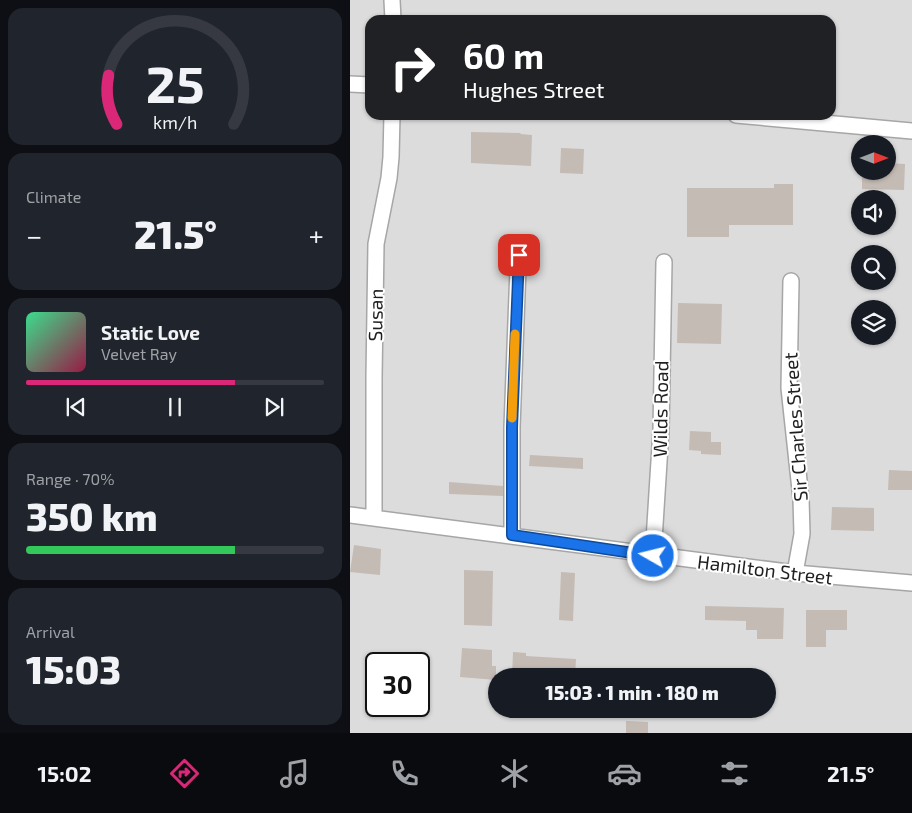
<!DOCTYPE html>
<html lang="en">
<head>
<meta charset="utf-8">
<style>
	body { margin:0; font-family:"Exo 2",sans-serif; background:#20242c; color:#f1f3f6; height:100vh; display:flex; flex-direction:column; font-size:19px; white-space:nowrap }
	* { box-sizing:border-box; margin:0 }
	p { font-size:16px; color:#9ea1a6 }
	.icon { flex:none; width:28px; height:28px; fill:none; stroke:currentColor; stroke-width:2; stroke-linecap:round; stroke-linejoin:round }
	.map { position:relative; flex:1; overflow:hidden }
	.side { display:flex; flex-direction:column; gap:8px; padding:8px; background:#0d0f14; width:350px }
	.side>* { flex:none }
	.top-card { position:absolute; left:15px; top:15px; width:471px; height:105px; border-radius:15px; box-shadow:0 1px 4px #0004; background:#202124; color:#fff; overflow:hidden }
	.needle { width:32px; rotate:90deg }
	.tools { position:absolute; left:501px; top:135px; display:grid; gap:10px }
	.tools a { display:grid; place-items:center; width:45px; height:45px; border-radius:50%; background:#171b24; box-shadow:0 1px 4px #0004; font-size:25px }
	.speed { position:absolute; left:15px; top:652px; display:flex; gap:10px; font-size:25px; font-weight:700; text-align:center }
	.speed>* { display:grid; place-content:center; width:65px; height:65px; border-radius:50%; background:#171b24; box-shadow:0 1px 4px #0004; line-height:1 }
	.speed .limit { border:2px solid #111; border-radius:8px; background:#fff; color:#111 }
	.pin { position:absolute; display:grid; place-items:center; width:42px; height:42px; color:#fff; margin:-21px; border-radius:10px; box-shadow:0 2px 8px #0006 }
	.me { position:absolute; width:55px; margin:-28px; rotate:278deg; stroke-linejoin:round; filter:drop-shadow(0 0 4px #0008) }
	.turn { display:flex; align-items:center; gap:18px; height:105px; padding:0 15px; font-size:22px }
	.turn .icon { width:65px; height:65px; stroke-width:2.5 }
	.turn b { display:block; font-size:35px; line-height:42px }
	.big { font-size:38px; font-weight:800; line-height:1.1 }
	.side .widget { flex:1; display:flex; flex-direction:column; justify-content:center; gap:8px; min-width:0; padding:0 18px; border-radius:15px; background:#20242c }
	.side .dial { align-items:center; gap:0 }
	.dial svg { height:130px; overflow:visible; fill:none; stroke:#363941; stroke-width:7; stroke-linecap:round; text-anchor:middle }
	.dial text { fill:#f1f3f6; stroke:none }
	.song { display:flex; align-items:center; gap:15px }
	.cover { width:60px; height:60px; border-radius:8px; background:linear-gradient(135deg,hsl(150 70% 55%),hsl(340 70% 35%)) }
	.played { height:5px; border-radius:2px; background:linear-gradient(90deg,#db2777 70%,#363941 70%) }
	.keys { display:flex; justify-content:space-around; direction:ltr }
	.heat { display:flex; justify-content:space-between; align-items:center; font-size:28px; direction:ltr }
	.charge { height:8px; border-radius:4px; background:linear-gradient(90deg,#34c759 70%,#363941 0) }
	.trip { position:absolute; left:138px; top:668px; width:288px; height:50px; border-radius:25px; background:#171b24; box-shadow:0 1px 4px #0004; font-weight:800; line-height:50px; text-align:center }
	.dock { display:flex; height:80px; justify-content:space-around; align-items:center; background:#090b0e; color:#9ea1a6 }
	.dock .icon { width:35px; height:35px }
	.dock .active { color:#db2777 }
	.dock b { font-size:22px; color:#f1f3f6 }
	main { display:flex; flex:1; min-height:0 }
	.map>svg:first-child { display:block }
</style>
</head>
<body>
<main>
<section class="side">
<div class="widget dial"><svg viewBox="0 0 100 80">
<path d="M14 69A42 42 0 1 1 86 69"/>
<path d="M14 69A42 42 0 0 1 9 39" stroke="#db2777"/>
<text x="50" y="56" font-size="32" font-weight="700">25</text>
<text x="50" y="72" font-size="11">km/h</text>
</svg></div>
<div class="widget"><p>Climate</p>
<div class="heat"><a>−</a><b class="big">21.5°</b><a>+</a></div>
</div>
<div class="widget">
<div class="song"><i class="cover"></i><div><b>Static Love</b><p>Velvet Ray</p></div></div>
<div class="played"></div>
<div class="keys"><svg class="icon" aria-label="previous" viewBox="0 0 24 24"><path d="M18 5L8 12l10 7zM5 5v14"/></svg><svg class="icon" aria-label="pause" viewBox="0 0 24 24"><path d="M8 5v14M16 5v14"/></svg><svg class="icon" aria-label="next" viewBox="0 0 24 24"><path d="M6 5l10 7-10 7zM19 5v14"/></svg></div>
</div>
<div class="widget"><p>Range · 70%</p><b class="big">350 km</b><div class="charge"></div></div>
<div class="widget"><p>Arrival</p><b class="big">15:03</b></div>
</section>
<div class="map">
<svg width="562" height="733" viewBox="0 0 562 733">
	<rect width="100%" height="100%" fill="#efece5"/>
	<path fill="#dddcdc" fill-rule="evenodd" d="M 0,0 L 562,0 L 562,733 L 0,733 ZM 20,20 L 481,20 L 481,115 L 20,115 ZM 510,144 L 538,144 L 538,171 L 510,171 ZM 510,199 L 538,199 L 538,226 L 510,226 ZM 510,254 L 538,254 L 538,281 L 510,281 ZM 510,309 L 538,309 L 538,336 L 510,336 ZM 26,664 L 69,664 L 69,706 L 26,706 ZM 146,676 L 416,676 L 416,709 L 146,709 Z"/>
	<path fill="#c4bbb4" d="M 121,132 L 171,133 L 170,134 L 182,135 L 181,166 L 121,163 Z
		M 211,148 L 234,149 L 233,174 L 210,173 Z
		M 538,163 L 555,164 L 554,190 L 512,189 L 512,171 L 538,171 Z
		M 424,184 L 443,184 L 443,225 L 379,225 L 379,237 L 337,237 L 337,188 L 424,188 Z
		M 328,303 L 372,304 L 371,344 L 327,343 Z
		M 340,431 L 361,432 L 361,442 L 371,442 L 371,455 L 351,454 L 351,451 L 339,450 Z
		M 180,455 L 233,458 L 233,469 L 179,466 Z
		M 539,470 L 562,471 L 562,490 L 538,490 Z
		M 99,482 L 153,486 L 153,496 L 99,494 Z
		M 482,507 L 524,508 L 524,531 L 481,530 Z
		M 4,545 L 31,549 L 30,575 L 0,572 Z
		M 114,570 L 143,571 L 142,626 L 114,625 Z
		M 211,572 L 225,573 L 223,621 L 209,620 Z
		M 355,606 L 434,608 L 433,639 L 407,639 L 407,630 L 396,630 L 396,621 L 355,620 Z
		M 456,610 L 497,610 L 497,630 L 476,630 L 476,647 L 456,647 Z
		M 112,648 L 142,650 L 142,666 L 146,666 L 146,680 L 110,677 Z
		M 163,652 L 176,653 L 176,656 L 226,659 L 225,676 L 162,676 Z
		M 276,721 L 298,722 L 298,733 L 276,733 Z"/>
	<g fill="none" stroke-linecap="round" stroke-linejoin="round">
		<defs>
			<path id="street" d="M 42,0 L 43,20
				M 0,84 L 20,85
				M 386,115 L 562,131
				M 441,281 L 439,388 L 451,499 L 452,534 L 445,573
				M 0,515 L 445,573 L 562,583
				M 24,517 L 24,378 L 26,244 L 39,178 L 41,157 L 42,115
				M 162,535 L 162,427 L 168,268 L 170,243
				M 303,556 L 311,430 L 314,262"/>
		</defs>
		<use href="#street" stroke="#a6a6a6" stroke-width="18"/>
		<use href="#street" stroke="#fff" stroke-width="15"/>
	</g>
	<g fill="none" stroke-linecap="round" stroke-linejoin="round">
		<defs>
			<path id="route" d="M 169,255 L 162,427 L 162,535 L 303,556"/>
		</defs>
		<use href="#route" stroke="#114b97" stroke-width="12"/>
		<use href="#route" stroke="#1a73e8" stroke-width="9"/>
		<path stroke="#f59e0b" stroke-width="9" d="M 162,418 L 165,334"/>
	</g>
	<g text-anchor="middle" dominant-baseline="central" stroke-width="4" stroke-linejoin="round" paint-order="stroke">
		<g font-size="19" fill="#1f1f1f" stroke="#fff">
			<text transform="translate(25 315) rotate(-89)">Susan</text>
			<text transform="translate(310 409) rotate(-89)">Wilds Road</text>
			<text transform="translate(445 427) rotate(-94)">Sir Charles Street</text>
			<text transform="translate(415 569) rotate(7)">Hamilton Street</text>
		</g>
	</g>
</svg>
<div class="tools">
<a><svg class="needle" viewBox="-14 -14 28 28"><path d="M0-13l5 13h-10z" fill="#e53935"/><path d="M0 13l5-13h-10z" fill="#9ea1a6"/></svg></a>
<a><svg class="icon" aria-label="sound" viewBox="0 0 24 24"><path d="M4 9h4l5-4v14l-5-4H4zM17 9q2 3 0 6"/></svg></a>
<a><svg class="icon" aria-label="search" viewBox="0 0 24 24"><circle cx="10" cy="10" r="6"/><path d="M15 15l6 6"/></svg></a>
<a><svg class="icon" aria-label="layers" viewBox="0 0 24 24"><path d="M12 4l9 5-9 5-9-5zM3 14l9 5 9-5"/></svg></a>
</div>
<div class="speed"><div class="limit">30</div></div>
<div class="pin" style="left:169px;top:255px;background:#d93025"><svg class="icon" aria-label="arrive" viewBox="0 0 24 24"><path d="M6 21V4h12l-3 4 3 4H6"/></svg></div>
<svg class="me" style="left:303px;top:556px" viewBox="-20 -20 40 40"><circle r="17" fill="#1a73e8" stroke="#fff" stroke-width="3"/><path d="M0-11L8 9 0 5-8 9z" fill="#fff"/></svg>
<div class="trip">15:03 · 1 min · 180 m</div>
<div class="top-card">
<div class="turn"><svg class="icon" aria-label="right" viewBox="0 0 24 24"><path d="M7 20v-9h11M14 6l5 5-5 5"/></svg><div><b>60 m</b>Hughes Street</div></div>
</div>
</div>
</main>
<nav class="dock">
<b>15:02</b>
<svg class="icon active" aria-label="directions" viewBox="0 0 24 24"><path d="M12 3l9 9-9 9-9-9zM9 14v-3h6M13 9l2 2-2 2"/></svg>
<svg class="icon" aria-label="music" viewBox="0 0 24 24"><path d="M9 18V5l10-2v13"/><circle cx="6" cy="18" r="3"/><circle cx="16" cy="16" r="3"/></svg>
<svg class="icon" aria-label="phone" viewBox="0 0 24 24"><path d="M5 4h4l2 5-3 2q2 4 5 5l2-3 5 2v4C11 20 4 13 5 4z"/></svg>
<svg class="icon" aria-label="climate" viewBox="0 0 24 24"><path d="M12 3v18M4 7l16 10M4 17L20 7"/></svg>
<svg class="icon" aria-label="car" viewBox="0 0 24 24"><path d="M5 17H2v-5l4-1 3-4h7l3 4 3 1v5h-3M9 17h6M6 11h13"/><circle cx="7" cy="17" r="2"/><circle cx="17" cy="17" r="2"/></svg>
<svg class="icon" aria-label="filters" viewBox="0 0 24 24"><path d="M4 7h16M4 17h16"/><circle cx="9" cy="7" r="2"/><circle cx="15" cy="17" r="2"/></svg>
<b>21.5°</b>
</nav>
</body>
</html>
